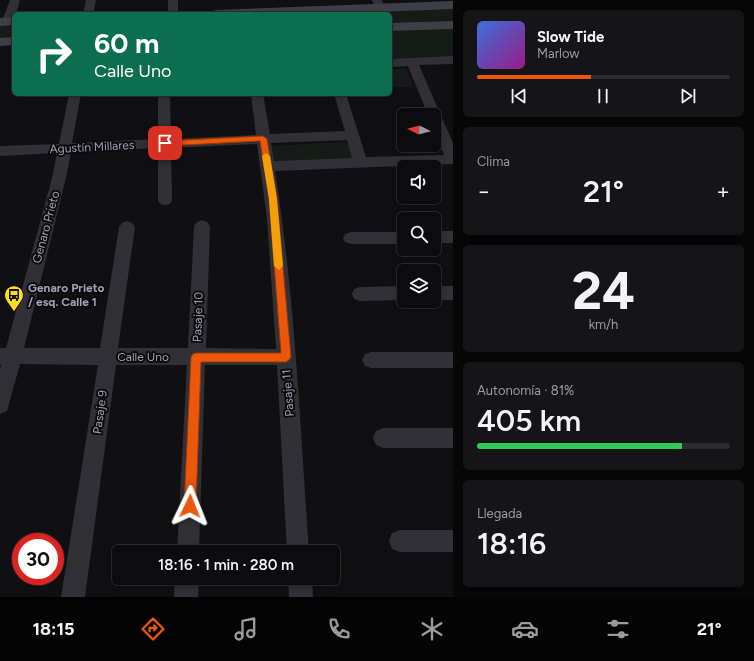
<!DOCTYPE html>
<html lang="es">
<head>
<meta charset="utf-8">
<style>
	body { margin:0; font-family:Figtree,sans-serif; background:#151416; color:#f1f3f6; height:100vh; display:flex; flex-direction:column; font-size:15px; white-space:nowrap }
	* { box-sizing:border-box; margin:0 }
	p { font-size:13px; color:#9a9b9d }
	.icon { flex:none; width:22px; height:22px; fill:none; stroke:currentColor; stroke-width:2; stroke-linecap:round; stroke-linejoin:round }
	.map { position:relative; flex:1; overflow:hidden }
	.panel { display:flex; flex-direction:column; gap:10px; padding:10px; background:#070607; width:301px }
	.panel>* { flex:none }
	.banner { position:absolute; left:12px; top:12px; width:380px; height:84px; border-radius:6px; box-shadow:0 2px 6px #0003,0 0 0 1px #2c2b2e; background:#0b6e4f; color:#fff; overflow:hidden }
	.needle { width:26px; rotate:276deg }
	.fabs { position:absolute; left:397px; top:108px; display:grid; gap:8px }
	.fabs a { display:grid; place-items:center; width:44px; height:44px; border-radius:6px; background:#0c0b0d; box-shadow:0 2px 6px #0003,0 0 0 1px #2c2b2e; font-size:20px }
	.speed { position:absolute; left:12px; top:533px; display:flex; gap:8px; font-size:20px; font-weight:700; text-align:center }
	.speed>* { display:grid; place-content:center; width:52px; height:52px; border-radius:50%; background:#0c0b0d; box-shadow:0 2px 6px #0003,0 0 0 1px #2c2b2e; line-height:1 }
	.speed .limit { border:6px solid #d22; background:#fff; color:#111 }
	.pin { position:absolute; display:grid; place-items:center; width:34px; height:34px; color:#fff; margin:-17px; border-radius:8px; box-shadow:0 2px 6px #0006 }
	.me { position:absolute; width:44px; margin:-22px; rotate:2deg; stroke-linejoin:round; filter:drop-shadow(0 0 3px #0008) }
	.turn { display:flex; align-items:center; gap:14px; height:84px; padding:0 16px; font-size:18px }
	.turn .icon { width:52px; height:52px; stroke-width:2.5 }
	.turn b { display:block; font-size:28px; line-height:34px }
	.big { font-size:30px; font-weight:600; line-height:1.1 }
	.panel .widget { flex:1; display:flex; flex-direction:column; justify-content:center; gap:6px; min-width:0; padding:0 14px; border-radius:6px; background:#151416 }
	.panel .dial { align-items:center; gap:0 }
	.dial b { font-size:52px; line-height:1 }
	.song { display:flex; align-items:center; gap:12px }
	.cover { width:48px; height:48px; border-radius:6px; background:linear-gradient(135deg,hsl(220 70% 55%),hsl(310 70% 35%)) }
	.played { height:4px; border-radius:2px; background:linear-gradient(90deg,#ea580c 45%,#2c2b2e 45%) }
	.keys { display:flex; justify-content:space-around; direction:ltr }
	.heat { display:flex; justify-content:space-between; align-items:center; font-size:22px; direction:ltr }
	.charge { height:6px; border-radius:3px; background:linear-gradient(90deg,#34c759 81%,#2c2b2e 0) }
	.trip { position:absolute; left:112px; top:545px; width:228px; height:40px; border-radius:6px; background:#0c0b0d; box-shadow:0 2px 6px #0003,0 0 0 1px #2c2b2e; font-weight:600; line-height:40px; text-align:center }
	.menu { display:flex; height:64px; justify-content:space-around; align-items:center; background:#050405; color:#9a9b9d }
	.menu .icon { width:28px; height:28px }
	.menu .on { color:#ea580c }
	.menu b { font-size:18px; color:#f1f3f6 }
	main { display:flex; flex:1; min-height:0 }
	.map>svg:first-child { display:block }
</style>
</head>
<body>
<main>
<div class="map">
<svg width="453" height="597" viewBox="0 0 453 597">
	<rect width="100%" height="100%" fill="#100f11"/>
	<path fill="#151c17" d="M 453,8 L 453,21 L 390,24 L 390,14 L 276,14 Z
		M 0,24 L 14,24 L 14,38 L 0,39 Z
		M 453,29 L 453,58 L 390,61 L 390,31 Z
		M 390,69 L 406,69 L 413,87 L 390,87 Z
		M 345,142 L 350,144 L 353,158 L 272,161 L 269,146 Z"/>
	<g fill="none" stroke-linecap="round" stroke-linejoin="round">
		<path fill="#303036" fill-rule="evenodd" d="M 10,0 L 20,0 L 16,14 L 14,14 L 14,21 L 8,24 L 2,21 Z
			M 86,0 L 96,0 L 93,14 L 83,14 Z
			M 168,0 L 178,0 L 178,14 L 168,14 Z
			M 372,0 L 382,0 L 385,8 L 384,10 L 376,10 Z
			M 453,56 L 453,64 L 419,65 L 453,143 L 453,164 L 275,171 C 295,297 300,425 309,552 L 287,552 L 277,365 L 205,365 L 199,552 L 177,552 L 187,365 L 116,365 L 85,597 L 61,597 L 98,365 L 20,364 L 7,411 L 0,414 L 0,369 L 1,364 L 0,364 L 0,348 L 6,348 L 52,178 L 57,153 L 0,156 L 0,146 L 59,144 L 69,94 L 81,94 L 72,143 L 158,139 L 158,94 L 170,94 L 171,139 L 256,135 L 251,94 L 263,94 L 270,134 L 345,131 L 334,94 L 346,94 L 366,157 L 444,155 L 434,130 L 434,115 L 428,115 L 408,66 L 390,67 L 390,59 ZM 347,140 L 352,158 L 274,161 L 271,143 ZM 257,144 L 267,218 L 276,349 L 206,348 L 210,226 L 207,222 L 202,220 L 197,222 L 194,226 L 188,348 L 118,348 L 135,227 L 132,223 L 127,221 L 122,223 L 119,227 L 100,348 L 24,348 L 66,178 L 71,152 L 158,148 L 158,200 L 160,204 L 165,205 L 170,204 L 172,200 L 171,148 Z
			M 434,231 L 453,231 L 453,243 L 434,243 Z
			M 351,232 L 404,232 L 404,244 L 351,244 L 345,242 L 343,238 L 345,234 Z
			M 404,286 L 404,300 L 360,301 L 354,299 L 352,294 L 354,289 L 360,287 Z
			M 434,286 L 453,286 L 453,300 L 434,300 Z
			M 371,352 L 453,352 L 453,368 L 371,368 L 365,366 L 362,360 L 365,354 Z
			M 383,428 L 453,428 L 453,448 L 383,448 L 376,445 L 373,438 L 376,431 Z
			M 400,530 L 453,530 L 453,552 L 400,552 L 392,549 L 389,541 L 392,533 Z
			M 175,578 L 199,578 L 198,597 L 174,597 Z
			M 288,578 L 312,578 L 313,597 L 289,597 Z"/>
		<path fill="#3e3e46" fill-rule="evenodd" d="M 453,1 L 453,9 L 327,14 L 210,14 L 212,11 L 217,10 Z
			M 14,17 L 14,25 L 0,26 L 0,18 Z
			M 453,21 L 453,29 L 390,31 L 390,23 Z
			M 14,37 L 14,45 L 0,46 L 0,38 Z"/>
	</g>
	<path fill="#ea580c" stroke="#983908" d="M 263,136 L 267,139 L 277,199 L 291,357 L 289,360 L 286,362 L 201,362 L 196,506 L 194,510 L 190,512 L 186,510 L 184,506 L 191,357 L 193,354 L 196,353 L 281,353 L 269,199 L 260,141 L 165,146 L 161,143 L 165,141 Z"/>
	<path fill="#f59e0b" d="M 266,153 L 270,156 L 277,199 L 283,266 L 279,270 L 274,266 L 269,199 L 262,156 Z"/>
	<defs>
		<symbol id="bus-pin" viewBox="-11 -11 22 30"><path d="M0 17L-7.5 6A9.5 9.5 0 1 1 7.5 6Z" fill="#ffdd19" stroke="#0b0a0c"/><path d="M-5-6H5V4H4V6H2V4H-2V6H-4V4H-5ZM-3.5-4V0h7V-4ZM-3.5 1.2v1.5H-2V1.2ZM2 1.2v1.5H3.5V1.2Z" fill="#111"/></symbol>
	</defs>
	<g fill-rule="evenodd">
		<use href="#bus-pin" x="3" y="284" width="22" height="30"/>
	</g>
	<g text-anchor="middle" dominant-baseline="central" stroke-width="4" stroke-linejoin="round" paint-order="stroke">
		<g font-size="12" fill="#9fa1b3" stroke="#0b0a0c">
			<text transform="translate(92 147) rotate(-3)">Agustín Millares</text>
			<text transform="translate(46 227) rotate(-75)">Genaro Prieto</text>
			<text transform="translate(198 317) rotate(-88)">Pasaje 10</text>
			<text x="143" y="357">Calle Uno</text>
			<text transform="translate(288 393) rotate(-94)">Pasaje 11</text>
			<text transform="translate(100 412) rotate(-82)">Pasaje 9</text>
		</g>
		<g font-size="12" font-weight="bold" fill="#9fa1b3" stroke="#0b0a0c" text-anchor="start">
			<text x="28" y="288">Genaro Prieto<tspan x="28" dy="14">/ esq. Calle 1</tspan></text>
		</g>
	</g>
</svg>
<div class="fabs">
<a><svg class="needle" viewBox="-14 -14 28 28"><path d="M0-13l5 13h-10z" fill="#e53935"/><path d="M0 13l5-13h-10z" fill="#9a9b9d"/></svg></a>
<a><svg class="icon" aria-label="sound" viewBox="0 0 24 24"><path d="M4 9h4l5-4v14l-5-4H4zM17 9q2 3 0 6"/></svg></a>
<a><svg class="icon" aria-label="search" viewBox="0 0 24 24"><circle cx="10" cy="10" r="6"/><path d="M15 15l6 6"/></svg></a>
<a><svg class="icon" aria-label="layers" viewBox="0 0 24 24"><path d="M12 4l9 5-9 5-9-5zM3 14l9 5 9-5"/></svg></a>
</div>
<div class="speed"><div class="limit">30</div></div>
<div class="pin" style="left:165px;top:143px;background:#d93025"><svg class="icon" aria-label="arrive" viewBox="0 0 24 24"><path d="M6 21V4h12l-3 4 3 4H6"/></svg></div>
<svg class="me" style="left:190px;top:506px" viewBox="-20 -20 40 40"><path d="M0-17L14 15 0 8-14 15z" fill="#ea580c" stroke="#fff" stroke-width="4"/></svg>
<div class="trip">18:16 · 1 min · 280 m</div>
<div class="banner">
<div class="turn"><svg class="icon" aria-label="right" viewBox="0 0 24 24"><path d="M7 20v-9h11M14 6l5 5-5 5"/></svg><div><b>60 m</b>Calle Uno</div></div>
</div>
</div>
<section class="panel">
<div class="widget">
<div class="song"><i class="cover"></i><div><b>Slow Tide</b><p>Marlow</p></div></div>
<div class="played"></div>
<div class="keys"><svg class="icon" aria-label="previous" viewBox="0 0 24 24"><path d="M18 5L8 12l10 7zM5 5v14"/></svg><svg class="icon" aria-label="pause" viewBox="0 0 24 24"><path d="M8 5v14M16 5v14"/></svg><svg class="icon" aria-label="next" viewBox="0 0 24 24"><path d="M6 5l10 7-10 7zM19 5v14"/></svg></div>
</div>
<div class="widget"><p>Clima</p>
<div class="heat"><a>−</a><b class="big">21°</b><a>+</a></div>
</div>
<div class="widget dial"><b>24</b><p>km/h</p></div>
<div class="widget"><p>Autonomía · 81%</p><b class="big">405 km</b><div class="charge"></div></div>
<div class="widget"><p>Llegada</p><b class="big">18:16</b></div>
</section>
</main>
<nav class="menu">
<b>18:15</b>
<svg class="icon on" aria-label="directions" viewBox="0 0 24 24"><path d="M12 3l9 9-9 9-9-9zM9 14v-3h6M13 9l2 2-2 2"/></svg>
<svg class="icon" aria-label="music" viewBox="0 0 24 24"><path d="M9 18V5l10-2v13"/><circle cx="6" cy="18" r="3"/><circle cx="16" cy="16" r="3"/></svg>
<svg class="icon" aria-label="phone" viewBox="0 0 24 24"><path d="M5 4h4l2 5-3 2q2 4 5 5l2-3 5 2v4C11 20 4 13 5 4z"/></svg>
<svg class="icon" aria-label="climate" viewBox="0 0 24 24"><path d="M12 3v18M4 7l16 10M4 17L20 7"/></svg>
<svg class="icon" aria-label="car" viewBox="0 0 24 24"><path d="M5 17H2v-5l4-1 3-4h7l3 4 3 1v5h-3M9 17h6M6 11h13"/><circle cx="7" cy="17" r="2"/><circle cx="17" cy="17" r="2"/></svg>
<svg class="icon" aria-label="filters" viewBox="0 0 24 24"><path d="M4 7h16M4 17h16"/><circle cx="9" cy="7" r="2"/><circle cx="15" cy="17" r="2"/></svg>
<b>21°</b>
</nav>
</body>
</html>
